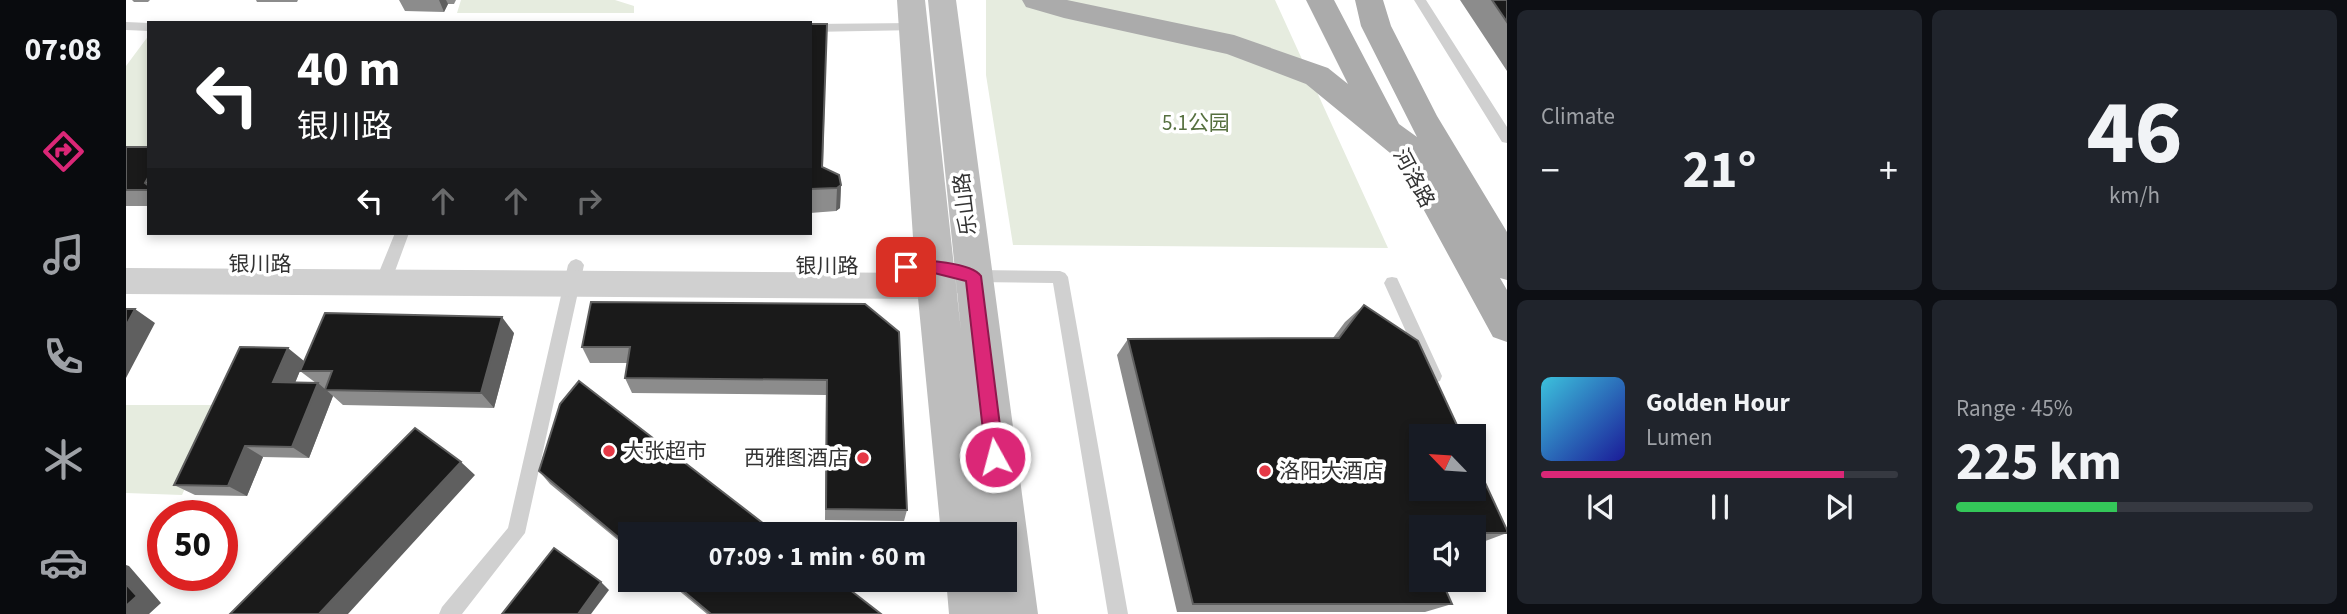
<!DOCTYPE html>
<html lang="en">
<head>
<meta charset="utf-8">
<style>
	body { margin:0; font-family:"Source Sans 3","Noto Sans SC",sans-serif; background:#20242c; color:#f1f3f6; height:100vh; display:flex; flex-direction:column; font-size:26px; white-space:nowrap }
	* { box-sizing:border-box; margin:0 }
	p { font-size:23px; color:#9ea1a6 }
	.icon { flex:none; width:38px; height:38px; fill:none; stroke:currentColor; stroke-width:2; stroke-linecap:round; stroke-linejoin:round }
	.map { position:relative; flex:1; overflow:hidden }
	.details { display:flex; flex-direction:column; gap:10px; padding:10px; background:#0d0f14; width:840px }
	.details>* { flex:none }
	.guide { position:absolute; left:21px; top:21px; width:665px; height:214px; border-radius:0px; box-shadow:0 4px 10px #0003; background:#202124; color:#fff; overflow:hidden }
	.needle { width:46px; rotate:295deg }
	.controls { position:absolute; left:1283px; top:424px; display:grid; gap:14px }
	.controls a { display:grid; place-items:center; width:77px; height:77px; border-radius:0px; background:#171b24; box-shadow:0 4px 10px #0003; font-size:35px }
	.speed { position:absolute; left:21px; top:500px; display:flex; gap:14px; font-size:35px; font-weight:700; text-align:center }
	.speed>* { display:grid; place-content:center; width:91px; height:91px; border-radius:50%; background:#171b24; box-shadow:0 4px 10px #0003; line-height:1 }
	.speed .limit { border:10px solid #d22; background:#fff; color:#111 }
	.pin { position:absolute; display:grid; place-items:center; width:60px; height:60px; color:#fff; margin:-30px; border-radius:14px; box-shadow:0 4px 10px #0006 }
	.me { position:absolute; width:77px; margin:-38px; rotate:353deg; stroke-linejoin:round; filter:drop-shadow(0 0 5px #0008) }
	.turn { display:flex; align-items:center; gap:24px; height:147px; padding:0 35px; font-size:32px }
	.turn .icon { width:91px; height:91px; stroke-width:2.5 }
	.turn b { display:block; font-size:49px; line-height:60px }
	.lanes { display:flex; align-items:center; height:66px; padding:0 35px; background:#0003; justify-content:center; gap:35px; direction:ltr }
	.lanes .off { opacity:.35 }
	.big { font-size:52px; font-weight:700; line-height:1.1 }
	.details .widget { flex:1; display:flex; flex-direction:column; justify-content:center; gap:10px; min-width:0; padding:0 24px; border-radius:10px; background:#20242c }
	.details .dial { align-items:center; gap:0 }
	.dial b { font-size:91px; line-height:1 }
	.song { display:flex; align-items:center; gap:21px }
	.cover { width:84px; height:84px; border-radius:10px; background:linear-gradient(135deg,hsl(190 70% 55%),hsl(240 70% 35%)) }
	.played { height:7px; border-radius:4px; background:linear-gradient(90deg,#db2777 85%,#363941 85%) }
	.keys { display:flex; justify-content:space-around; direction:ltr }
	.heat { display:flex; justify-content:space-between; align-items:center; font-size:38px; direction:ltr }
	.charge { height:10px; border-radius:5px; background:linear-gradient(90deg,#34c759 45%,#363941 0) }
	.details .tiles { flex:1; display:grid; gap:10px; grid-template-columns:repeat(2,1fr) }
	.trip { position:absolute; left:492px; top:522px; width:399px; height:70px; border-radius:0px; background:#171b24; box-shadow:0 4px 10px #0003; font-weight:700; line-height:70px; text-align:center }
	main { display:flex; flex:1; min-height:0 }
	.tab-bar { display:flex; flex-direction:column; width:126px; justify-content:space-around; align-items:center; background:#090b0e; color:#9ea1a6 }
	.tab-bar .icon { width:49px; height:49px }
	.tab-bar .selected { color:#db2777 }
	.tab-bar b { font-size:32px; color:#f1f3f6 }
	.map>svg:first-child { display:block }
</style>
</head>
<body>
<main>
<nav class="tab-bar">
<b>07:08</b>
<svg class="icon selected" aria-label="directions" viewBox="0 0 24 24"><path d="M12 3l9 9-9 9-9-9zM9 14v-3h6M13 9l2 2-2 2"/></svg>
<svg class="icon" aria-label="music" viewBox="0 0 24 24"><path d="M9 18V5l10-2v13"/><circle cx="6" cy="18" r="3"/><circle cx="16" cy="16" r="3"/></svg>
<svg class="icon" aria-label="phone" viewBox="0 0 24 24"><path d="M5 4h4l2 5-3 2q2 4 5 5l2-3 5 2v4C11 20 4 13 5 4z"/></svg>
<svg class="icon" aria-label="climate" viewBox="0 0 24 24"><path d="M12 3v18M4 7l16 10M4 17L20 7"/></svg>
<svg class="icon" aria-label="car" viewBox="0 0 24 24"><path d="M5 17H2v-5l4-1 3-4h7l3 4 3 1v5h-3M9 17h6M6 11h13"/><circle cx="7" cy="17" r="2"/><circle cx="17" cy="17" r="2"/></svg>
</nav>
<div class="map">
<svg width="1381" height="614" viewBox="0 0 1381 614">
	<rect width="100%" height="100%" fill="#fff"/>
	<path fill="#e6ecdf" d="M 335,0 L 489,0 L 508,6 L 508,13 L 331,13 Z
		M 860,0 L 1149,0 L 1262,248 L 887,245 L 860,75 Z
		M 23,35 L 23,147 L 0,146 L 0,66 Z
		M 0,405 L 96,405 L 56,495 L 0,493 Z"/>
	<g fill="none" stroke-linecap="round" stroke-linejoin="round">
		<path fill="#d0d0d0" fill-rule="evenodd" d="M 1288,0 L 1300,0 L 1381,127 L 1381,143 L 1376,142 Z
			M 0,22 L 23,23 L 23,31 L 0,30 Z
			M 788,23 L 794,27 L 792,30 L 684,32 L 684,24 Z
			M 269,233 L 283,233 L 265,282 L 262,287 L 252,287 L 249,282 Z
			M 450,259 L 455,261 L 458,265 L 399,533 L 336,614 L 313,614 L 316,607 L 382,528 L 442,265 L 445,261 Z
			M 848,270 L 934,271 L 939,273 L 942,277 L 1002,614 L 982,614 L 927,283 L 848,282 L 843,280 L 840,276 L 843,272 Z
			M 1266,277 L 1271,278 L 1316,376 L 1314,381 L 1308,383 L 1302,381 L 1300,376 L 1258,283 L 1261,278 Z"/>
		<path fill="#d0d0d0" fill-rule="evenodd" d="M 0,268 L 811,273 L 831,268 L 842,272 L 846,281 L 842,290 L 811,299 L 0,294 Z"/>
		<path fill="#bdbdbd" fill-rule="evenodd" d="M 771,0 L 799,0 L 835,331 L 802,0 L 830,0 L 912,614 L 823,614 L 820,579 L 878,579 L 878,534 L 815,534 L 789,267 Z"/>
		<path fill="#ababab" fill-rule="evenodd" d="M 896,0 L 941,0 L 1108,35 L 1202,68 L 1222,84 L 1180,0 L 1208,0 L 1273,124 L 1291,137 L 1235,26 L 1229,0 L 1257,0 L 1265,26 L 1311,116 L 1381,232 L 1381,280 L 1374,278 L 1381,290 L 1381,342 L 1367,337 L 1269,157 L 1180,84 L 1101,54 L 938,18 L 900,7 Z"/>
	</g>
	<path fill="#8c8c8c" d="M 6,0 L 24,0 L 22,2 L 8,2 Z
		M 130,0 L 172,0 L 171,2 L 131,2 Z
		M 273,0 L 330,0 L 328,4 L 322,4 L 318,12 L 279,11 Z
		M 1334,0 L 1381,0 L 1381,71 Z
		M 684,24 L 700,50 L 697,167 L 715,185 L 714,208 L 710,211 L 684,213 Z
		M 0,147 L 23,147 L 23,206 L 0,206 Z
		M 739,304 L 781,510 L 778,521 L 699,520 L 700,395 L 506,393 L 499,378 L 501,363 L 464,363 L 456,347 Z
		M 1238,305 L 1381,533 L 1354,543 L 1348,544 L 1348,527 L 1295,527 L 1295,579 L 1347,579 L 1326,586 L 1318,586 L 1326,604 L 1299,612 L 1051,612 L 991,355 L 1002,339 L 1207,338 L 1219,322 Z
		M 388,333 L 368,408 L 217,405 L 207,396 L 183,458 L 137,457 L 121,496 L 69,495 L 48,485 L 178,361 L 169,383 L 190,383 L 174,371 Z
		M 413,471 L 504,534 L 504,550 L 424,484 Z
		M 539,579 L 710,579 L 755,614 L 581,614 Z"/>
	<path fill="#5f5f5f" d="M 313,0 L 320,0 L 322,4 L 318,12 Z
		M 715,185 L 714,208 L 710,211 L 711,188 Z
		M 9,309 L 29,323 L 0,378 L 0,326 Z
		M 376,317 L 388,333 L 368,408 L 355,393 Z
		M 162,348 L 178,361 L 164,395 L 147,382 Z
		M 192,383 L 207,396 L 183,458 L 166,447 Z
		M 119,446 L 137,457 L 121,496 L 102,486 Z
		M 335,462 L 349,475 L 222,614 L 193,614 Z
		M 0,565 L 3,566 L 35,603 L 23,614 L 0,614 Z
		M 475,582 L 483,590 L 465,614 L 452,614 Z"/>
	<path fill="#1a1a1a" stroke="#5f5f5f" stroke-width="2" d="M 1366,0 L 1381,0 L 1381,22 Z
		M 131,22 L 175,22 L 130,23 Z
		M 684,24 L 701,24 L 696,167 L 713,175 L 715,185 L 711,188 L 684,189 Z
		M 0,147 L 23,147 L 23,176 L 19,183 L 23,186 L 23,190 L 0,190 Z
		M 465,302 L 739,304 L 773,332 L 781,510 L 700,509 L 701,380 L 499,378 L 504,347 L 456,347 Z
		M 1238,305 L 1292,341 L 1336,436 L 1295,436 L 1295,488 L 1348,488 L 1348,459 L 1381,530 L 1381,533 L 1348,533 L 1348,527 L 1295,527 L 1295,579 L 1315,579 L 1326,604 L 1067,604 L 1002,339 L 1213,338 Z
		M 0,309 L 9,309 L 0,326 Z
		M 199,313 L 376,317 L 355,393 L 199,390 L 206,371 L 174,371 Z
		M 114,347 L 162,348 L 147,382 L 192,383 L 166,447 L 119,446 L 102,486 L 48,485 Z
		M 453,381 L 651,534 L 504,534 L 504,547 L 413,471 L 434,404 Z
		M 289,428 L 335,462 L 193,614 L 104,614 Z
		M 428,548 L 475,582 L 452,614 L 376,614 Z
		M 1348,563 L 1354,577 L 1348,577 Z
		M 543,579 L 710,579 L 755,614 L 585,614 Z
		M 0,584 L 11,596 L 0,606 Z"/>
	<path fill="#db2777" stroke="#8e194d" stroke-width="2" d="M 780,260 C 798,260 845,262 855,276 L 878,457 L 875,463 L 869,465 L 862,463 L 860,457 L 840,281 L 808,273 L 775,271 L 773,267 Z"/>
	<g fill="#e63946" stroke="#fff" stroke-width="2.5">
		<circle cx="483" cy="451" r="7"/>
		<circle cx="737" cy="458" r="7"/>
		<circle cx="1139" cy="471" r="7"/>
	</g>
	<g text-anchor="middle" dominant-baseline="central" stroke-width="7" stroke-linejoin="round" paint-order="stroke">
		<g font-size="21" fill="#56703f" stroke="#fff">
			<text x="1070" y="123">5.1公园</text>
		</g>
		<g font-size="21" fill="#333" stroke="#fff">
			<text transform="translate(1288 178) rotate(62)">河洛路</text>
			<text transform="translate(839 204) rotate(-97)">乐山路</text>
			<text x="134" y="264">银川路</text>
			<text x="701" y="266">银川路</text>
		</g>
		<g font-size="21" fill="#333" stroke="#fff" text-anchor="start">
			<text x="497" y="451">大张超市</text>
			<text x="723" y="458" text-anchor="end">西雅图酒店</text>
			<text x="1153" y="471">洛阳大酒店</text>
		</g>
	</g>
</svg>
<div class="controls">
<a><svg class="needle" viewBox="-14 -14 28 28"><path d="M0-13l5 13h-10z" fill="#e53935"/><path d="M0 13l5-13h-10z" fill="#9ea1a6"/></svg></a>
<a><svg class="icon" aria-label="sound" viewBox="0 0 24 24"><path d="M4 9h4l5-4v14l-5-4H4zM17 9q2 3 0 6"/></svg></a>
</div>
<div class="speed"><div class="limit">50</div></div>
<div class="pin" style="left:780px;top:267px;background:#d93025"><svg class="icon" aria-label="arrive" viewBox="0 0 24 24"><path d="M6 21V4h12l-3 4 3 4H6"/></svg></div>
<svg class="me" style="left:869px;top:457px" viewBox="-20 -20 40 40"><circle r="17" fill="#db2777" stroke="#fff" stroke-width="3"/><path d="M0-11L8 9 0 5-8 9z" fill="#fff"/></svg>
<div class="trip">07:09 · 1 min · 60 m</div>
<div class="guide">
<div class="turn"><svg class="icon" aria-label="left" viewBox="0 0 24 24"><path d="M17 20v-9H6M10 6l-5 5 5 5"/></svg><div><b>40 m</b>银川路</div></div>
<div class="lanes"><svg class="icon" aria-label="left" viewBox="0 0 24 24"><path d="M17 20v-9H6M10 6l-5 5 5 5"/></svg><svg class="icon off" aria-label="ahead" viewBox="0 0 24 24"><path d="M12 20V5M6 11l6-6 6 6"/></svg><svg class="icon off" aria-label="ahead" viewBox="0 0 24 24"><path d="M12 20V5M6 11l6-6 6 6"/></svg><svg class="icon off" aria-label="right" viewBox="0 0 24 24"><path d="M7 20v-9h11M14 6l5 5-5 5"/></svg></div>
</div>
</div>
<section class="details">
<div class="tiles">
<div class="widget"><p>Climate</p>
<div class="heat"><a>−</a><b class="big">21°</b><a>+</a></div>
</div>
<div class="widget dial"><b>46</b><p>km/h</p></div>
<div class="widget">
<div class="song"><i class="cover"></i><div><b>Golden Hour</b><p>Lumen</p></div></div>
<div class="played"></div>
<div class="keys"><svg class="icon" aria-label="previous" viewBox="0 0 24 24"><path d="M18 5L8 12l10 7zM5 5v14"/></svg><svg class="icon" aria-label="pause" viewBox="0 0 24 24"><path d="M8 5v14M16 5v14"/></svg><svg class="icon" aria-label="next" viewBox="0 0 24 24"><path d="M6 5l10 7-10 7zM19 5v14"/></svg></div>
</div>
<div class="widget"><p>Range · 45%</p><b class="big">225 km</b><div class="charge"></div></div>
</div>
</section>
</main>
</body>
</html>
